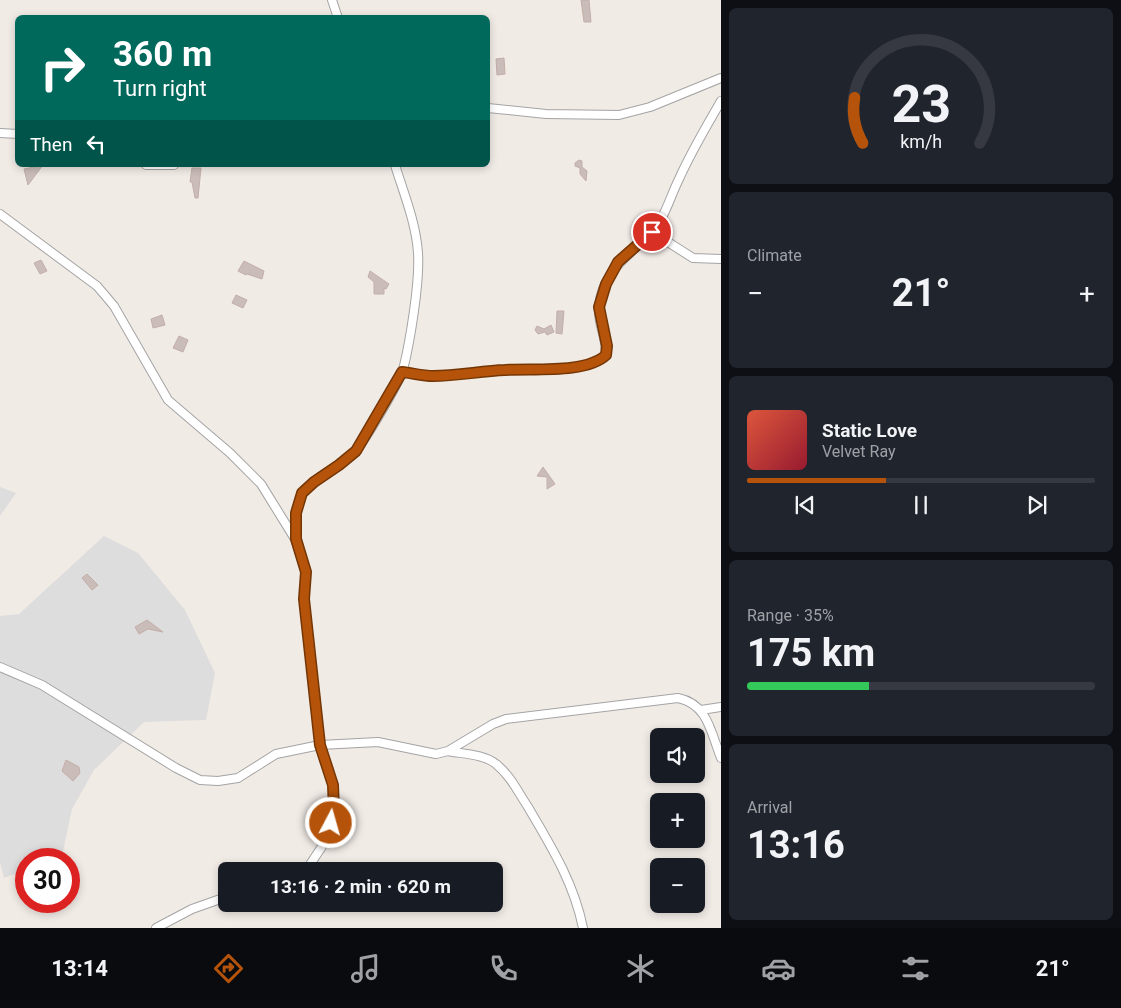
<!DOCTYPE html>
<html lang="en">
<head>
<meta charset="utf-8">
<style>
	body { margin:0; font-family:Roboto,sans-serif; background:#20242c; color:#f1f3f6; height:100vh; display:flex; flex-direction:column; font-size:19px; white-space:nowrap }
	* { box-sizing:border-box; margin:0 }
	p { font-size:16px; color:#9ea1a6 }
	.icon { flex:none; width:28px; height:28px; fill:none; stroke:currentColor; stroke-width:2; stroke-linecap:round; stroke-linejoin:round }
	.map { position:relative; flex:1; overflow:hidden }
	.drawer { display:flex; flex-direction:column; gap:8px; padding:8px; background:#0d0f14; width:400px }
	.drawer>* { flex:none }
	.top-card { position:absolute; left:15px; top:15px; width:475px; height:152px; border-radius:8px; box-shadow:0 2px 8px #0003; background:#00695c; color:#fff; overflow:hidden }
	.tools { position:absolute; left:650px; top:728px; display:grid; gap:10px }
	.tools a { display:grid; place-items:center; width:55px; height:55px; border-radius:8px; background:#171b24; box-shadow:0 2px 8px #0003; font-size:25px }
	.speed { position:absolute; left:15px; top:848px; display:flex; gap:10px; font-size:25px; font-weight:700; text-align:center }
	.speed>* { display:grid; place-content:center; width:65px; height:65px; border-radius:50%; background:#171b24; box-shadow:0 2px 8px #0003; line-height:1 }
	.speed .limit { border:8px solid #d22; background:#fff; color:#111 }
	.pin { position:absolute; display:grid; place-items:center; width:42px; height:42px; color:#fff; margin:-21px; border:2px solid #fff; border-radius:50%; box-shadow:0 1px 5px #0007 }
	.me { position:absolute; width:55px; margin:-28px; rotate:6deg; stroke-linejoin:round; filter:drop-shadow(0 0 4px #0008) }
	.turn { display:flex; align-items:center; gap:18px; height:105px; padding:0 15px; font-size:22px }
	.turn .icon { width:65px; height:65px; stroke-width:2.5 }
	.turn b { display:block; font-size:35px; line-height:42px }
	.then { display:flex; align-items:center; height:48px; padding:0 15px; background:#0003; gap:10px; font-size:19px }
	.big { font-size:38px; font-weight:700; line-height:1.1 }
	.drawer .card { flex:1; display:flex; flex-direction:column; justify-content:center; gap:8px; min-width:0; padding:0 18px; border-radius:8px; background:#20242c }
	.drawer .dial { align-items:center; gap:0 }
	.dial svg { height:130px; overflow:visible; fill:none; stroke:#363941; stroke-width:7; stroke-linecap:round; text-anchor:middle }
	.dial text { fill:#f1f3f6; stroke:none }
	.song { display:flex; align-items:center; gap:15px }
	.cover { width:60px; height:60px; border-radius:8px; background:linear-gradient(135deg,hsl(10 70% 55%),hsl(350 70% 35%)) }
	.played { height:5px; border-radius:2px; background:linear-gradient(90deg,#b45309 40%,#363941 40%) }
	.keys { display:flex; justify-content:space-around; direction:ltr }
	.heat { display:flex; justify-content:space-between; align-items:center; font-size:28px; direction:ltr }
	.charge { height:8px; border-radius:4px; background:linear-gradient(90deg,#34c759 35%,#363941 0) }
	.trip { position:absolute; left:218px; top:862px; width:285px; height:50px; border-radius:8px; background:#171b24; box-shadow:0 2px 8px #0003; font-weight:700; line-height:50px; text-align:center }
	.tab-bar { display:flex; height:80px; justify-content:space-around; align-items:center; background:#090b0e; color:#9ea1a6 }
	.tab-bar .icon { width:35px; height:35px }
	.tab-bar .current { color:#b45309 }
	.tab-bar b { font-size:22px; color:#f1f3f6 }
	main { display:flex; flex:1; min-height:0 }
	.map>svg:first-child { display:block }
</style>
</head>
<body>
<main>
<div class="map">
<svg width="721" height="928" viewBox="0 0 721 928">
	<rect width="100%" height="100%" fill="#f1ebe6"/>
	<path fill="#dedddd" d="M 0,487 L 16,493 L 0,516 Z
		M 104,536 L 138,553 L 185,610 L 215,673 L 206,720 L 144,722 L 94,770 L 72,809 L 62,856 L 54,859 L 26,859 L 26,869 L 4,878 L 0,862 L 0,616 L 19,614 Z"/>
	<path fill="#c9bcb9" stroke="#c4aea8" d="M 581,0 L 589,0 L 591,22 L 584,22 Z
		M 504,58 L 505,74 L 497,75 L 496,59 Z
		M 579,160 L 582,161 L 582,167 L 587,171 L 586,181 L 580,174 L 580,168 L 575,166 L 575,163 Z
		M 43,165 L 28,185 L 24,169 Z
		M 192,168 L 201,168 L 198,198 L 195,198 L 192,182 L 190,182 Z
		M 41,260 L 47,271 L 40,274 L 34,263 Z
		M 244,261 L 264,271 L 262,279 L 247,274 L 246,275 L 238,271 Z
		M 370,271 L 389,284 L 386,289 L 384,288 L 384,294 L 374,294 L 374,282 L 368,277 Z
		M 236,295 L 247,300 L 243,308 L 232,303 Z
		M 557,311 L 564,311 L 562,334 L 556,333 Z
		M 162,315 L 165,325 L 153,328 L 151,319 Z
		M 551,325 L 554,332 L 547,335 L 545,332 L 538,334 L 535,330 L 537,326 L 544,329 Z
		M 179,336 L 188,340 L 183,352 L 173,348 Z
		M 543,467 L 555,484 L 547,489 L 547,477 L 537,476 Z
		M 87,574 L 98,585 L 92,590 L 82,578 Z
		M 147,620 L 163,632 L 148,629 L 139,634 L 135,627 Z
		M 66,760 L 79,767 L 80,773 L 73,781 L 62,771 Z"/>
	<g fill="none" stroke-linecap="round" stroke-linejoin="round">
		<defs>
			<path id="minor" d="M 332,0 L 338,18
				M 488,108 L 546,114 L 619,115 L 650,107 L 721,78
				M 0,133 L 18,134
				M 146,165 L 174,165
				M 0,214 L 97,286 L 114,306 L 168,400 L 230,453 L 261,484 L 295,539 L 306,572 L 304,599 L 320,745 L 333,785 L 334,810 L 328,835 L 321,848 L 307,869 L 299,871
				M 652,232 L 693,258 L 721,259
				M 402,372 C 412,373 423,376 433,376 C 457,376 481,371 505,370 C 532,368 586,374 606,355 C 607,339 597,322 599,306 C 603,270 629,256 651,233 C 665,218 670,197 679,179 C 691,152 706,127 721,101
				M 295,539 C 296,526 295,513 299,501 C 307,478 338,469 355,451 C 366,440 398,384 403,370 C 410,342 420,282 418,253 C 416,223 404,194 395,165
				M 0,667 L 42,685 L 176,768 L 200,780 L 218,781 L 238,778 L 276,754 L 320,745 L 378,742 L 436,754 L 448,751 L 493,724 L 506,719 L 678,698 C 708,704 711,733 721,758
				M 701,710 L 721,707
				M 448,751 C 463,754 484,754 496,764 C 510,775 518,792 528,807 C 551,846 574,883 583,928
				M 156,928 L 192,909 L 226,897"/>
		</defs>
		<use href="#minor" stroke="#a4a4a4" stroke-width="10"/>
		<use href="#minor" stroke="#fff" stroke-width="8"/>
	</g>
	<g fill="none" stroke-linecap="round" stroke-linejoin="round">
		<defs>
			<path id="route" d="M 331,823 L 334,810 L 333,785 L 320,745 L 304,599 L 306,572 L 296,539 L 296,513 L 302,493 L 314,482 L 339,465 L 356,451 L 402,372 C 412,373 423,376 433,376 C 457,376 481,371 505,370 C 532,368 586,374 606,355 L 607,346 L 599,307 L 606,284 L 618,262 L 652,232"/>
		</defs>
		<use href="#route" stroke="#753606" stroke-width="12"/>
		<use href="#route" stroke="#b45309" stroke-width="9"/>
	</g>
</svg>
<div class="tools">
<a><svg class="icon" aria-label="sound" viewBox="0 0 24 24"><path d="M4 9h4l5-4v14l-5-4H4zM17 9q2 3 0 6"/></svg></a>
<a>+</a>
<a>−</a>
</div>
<div class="speed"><div class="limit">30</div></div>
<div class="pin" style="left:652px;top:232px;background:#d93025"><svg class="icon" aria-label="arrive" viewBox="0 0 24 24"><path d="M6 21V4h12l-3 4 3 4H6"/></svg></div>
<svg class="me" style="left:331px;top:823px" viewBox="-20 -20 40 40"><circle r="17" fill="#b45309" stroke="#fff" stroke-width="3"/><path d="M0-11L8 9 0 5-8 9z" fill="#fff"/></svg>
<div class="trip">13:16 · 2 min · 620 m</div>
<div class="top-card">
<div class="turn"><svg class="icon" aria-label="right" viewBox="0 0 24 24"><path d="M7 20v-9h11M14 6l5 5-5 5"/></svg><div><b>360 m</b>Turn right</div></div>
<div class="then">Then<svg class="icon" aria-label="left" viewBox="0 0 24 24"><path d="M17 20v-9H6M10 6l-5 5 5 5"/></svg></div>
</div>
</div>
<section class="drawer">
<div class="card dial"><svg viewBox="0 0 100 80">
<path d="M14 69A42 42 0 1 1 86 69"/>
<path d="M14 69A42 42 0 0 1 9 41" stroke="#b45309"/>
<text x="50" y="56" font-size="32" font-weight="700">23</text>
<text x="50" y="72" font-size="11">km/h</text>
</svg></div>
<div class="card"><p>Climate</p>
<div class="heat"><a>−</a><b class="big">21°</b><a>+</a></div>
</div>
<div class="card">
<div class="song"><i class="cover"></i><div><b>Static Love</b><p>Velvet Ray</p></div></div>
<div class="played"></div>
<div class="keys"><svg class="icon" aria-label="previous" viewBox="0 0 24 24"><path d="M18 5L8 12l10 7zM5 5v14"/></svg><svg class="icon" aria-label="pause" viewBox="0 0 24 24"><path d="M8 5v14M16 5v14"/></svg><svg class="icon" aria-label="next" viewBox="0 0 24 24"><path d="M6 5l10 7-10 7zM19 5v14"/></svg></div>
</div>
<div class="card"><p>Range · 35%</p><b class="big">175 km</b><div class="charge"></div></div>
<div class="card"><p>Arrival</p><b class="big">13:16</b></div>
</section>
</main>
<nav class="tab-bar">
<b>13:14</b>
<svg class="icon current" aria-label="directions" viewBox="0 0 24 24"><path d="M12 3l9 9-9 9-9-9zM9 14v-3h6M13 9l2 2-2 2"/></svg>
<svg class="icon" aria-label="music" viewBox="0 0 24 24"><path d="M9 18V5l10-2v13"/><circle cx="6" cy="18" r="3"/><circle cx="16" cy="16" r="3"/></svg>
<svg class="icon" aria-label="phone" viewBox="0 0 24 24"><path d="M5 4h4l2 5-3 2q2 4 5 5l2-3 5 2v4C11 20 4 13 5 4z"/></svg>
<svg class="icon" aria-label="climate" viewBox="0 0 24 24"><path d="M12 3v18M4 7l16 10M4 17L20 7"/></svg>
<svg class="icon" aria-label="car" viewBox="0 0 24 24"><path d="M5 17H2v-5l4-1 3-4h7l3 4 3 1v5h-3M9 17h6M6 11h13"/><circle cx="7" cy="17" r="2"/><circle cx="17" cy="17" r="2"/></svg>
<svg class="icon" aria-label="filters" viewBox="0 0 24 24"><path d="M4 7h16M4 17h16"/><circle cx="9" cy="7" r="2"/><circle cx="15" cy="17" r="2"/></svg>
<b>21°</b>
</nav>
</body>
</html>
